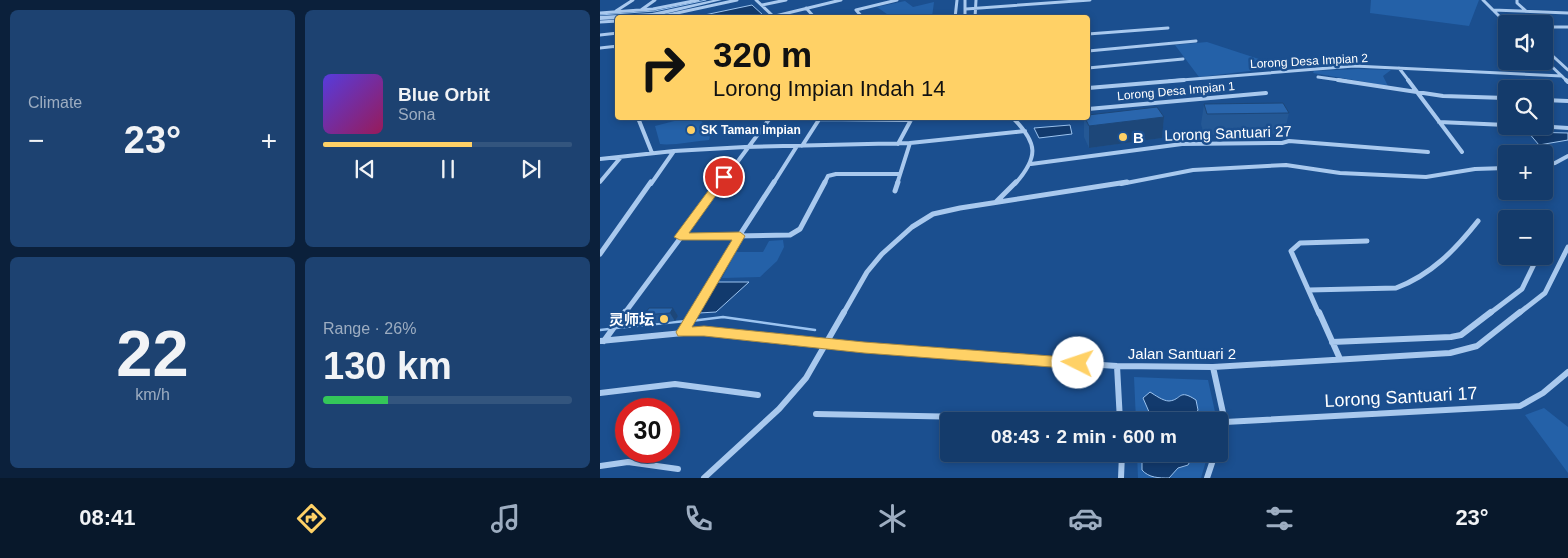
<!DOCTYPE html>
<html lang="en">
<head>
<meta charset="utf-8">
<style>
	body { margin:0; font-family:Helvetica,"Noto Sans SC",sans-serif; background:#1d4271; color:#f1f3f6; height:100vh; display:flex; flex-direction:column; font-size:19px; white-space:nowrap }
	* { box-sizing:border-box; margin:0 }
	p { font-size:16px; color:#9dadc1 }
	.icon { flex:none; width:28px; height:28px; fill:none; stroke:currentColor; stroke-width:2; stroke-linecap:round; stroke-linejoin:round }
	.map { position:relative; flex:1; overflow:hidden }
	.sheet { display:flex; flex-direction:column; gap:10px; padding:10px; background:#0b203b; width:600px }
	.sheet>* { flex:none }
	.top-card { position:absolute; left:15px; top:15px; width:475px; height:105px; border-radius:5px; box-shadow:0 2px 8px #0003,0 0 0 1px #33557e; background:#ffd166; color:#111; overflow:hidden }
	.fabs { position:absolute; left:898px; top:15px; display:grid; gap:10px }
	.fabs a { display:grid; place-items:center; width:55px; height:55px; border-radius:5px; background:#143b6b; box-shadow:0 2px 8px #0003,0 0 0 1px #33557e; font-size:25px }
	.speed { position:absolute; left:15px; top:398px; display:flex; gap:10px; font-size:25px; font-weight:700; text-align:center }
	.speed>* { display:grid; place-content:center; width:65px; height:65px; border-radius:50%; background:#143b6b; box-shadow:0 2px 8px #0003,0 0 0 1px #33557e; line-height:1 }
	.speed .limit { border:8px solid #d22; background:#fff; color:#111 }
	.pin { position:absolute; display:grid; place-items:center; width:42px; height:42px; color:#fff; margin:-21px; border:2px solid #fff; border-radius:50%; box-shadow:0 1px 5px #0007 }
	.me { position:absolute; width:55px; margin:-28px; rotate:274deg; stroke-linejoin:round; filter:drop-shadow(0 0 4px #0008) }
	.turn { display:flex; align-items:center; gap:18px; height:105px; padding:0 15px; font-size:22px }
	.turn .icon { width:65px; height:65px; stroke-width:2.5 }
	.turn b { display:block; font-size:35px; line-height:42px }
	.big { font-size:38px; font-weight:800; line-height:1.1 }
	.sheet .tile { flex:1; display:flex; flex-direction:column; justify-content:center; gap:8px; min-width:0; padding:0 18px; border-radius:8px; background:#1d4271 }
	.sheet .dial { align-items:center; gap:0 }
	.dial b { font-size:65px; line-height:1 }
	.song { display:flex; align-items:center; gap:15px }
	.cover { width:60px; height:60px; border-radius:8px; background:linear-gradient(135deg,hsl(250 70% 55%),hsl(330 70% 35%)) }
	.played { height:5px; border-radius:2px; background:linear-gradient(90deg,#ffd166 60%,#33557e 60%) }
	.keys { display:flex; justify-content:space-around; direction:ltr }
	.heat { display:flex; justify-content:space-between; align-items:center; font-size:28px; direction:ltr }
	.charge { height:8px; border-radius:4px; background:linear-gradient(90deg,#34c759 26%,#33557e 0) }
	.sheet .tiles { flex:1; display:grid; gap:10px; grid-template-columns:repeat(2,1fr) }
	.trip { position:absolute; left:340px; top:412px; width:288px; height:50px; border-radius:5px; background:#143b6b; box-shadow:0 2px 8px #0003,0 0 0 1px #33557e; font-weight:800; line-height:50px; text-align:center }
	.dock { display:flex; height:80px; justify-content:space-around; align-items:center; background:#08182b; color:#9dadc1 }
	.dock .icon { width:35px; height:35px }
	.dock .on { color:#ffd166 }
	.dock b { font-size:22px; color:#f1f3f6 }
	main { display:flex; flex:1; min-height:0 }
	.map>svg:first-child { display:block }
</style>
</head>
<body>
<main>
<section class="sheet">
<div class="tiles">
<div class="tile"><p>Climate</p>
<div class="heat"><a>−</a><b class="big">23°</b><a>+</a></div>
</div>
<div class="tile">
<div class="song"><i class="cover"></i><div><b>Blue Orbit</b><p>Sona</p></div></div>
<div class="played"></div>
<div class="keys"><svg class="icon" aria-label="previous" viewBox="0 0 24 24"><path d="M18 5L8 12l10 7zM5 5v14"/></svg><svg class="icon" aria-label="pause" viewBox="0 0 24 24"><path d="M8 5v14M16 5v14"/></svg><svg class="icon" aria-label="next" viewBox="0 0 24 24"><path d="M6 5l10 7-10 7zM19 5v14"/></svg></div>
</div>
<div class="tile dial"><b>22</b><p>km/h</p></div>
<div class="tile"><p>Range · 26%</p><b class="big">130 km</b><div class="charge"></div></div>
</div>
</section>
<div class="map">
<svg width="968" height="478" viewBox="0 0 968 478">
	<rect width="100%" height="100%" fill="#1b4f8f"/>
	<path fill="#2461a8" d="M 771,0 L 879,0 L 869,26 L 770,13 Z
		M 305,1 L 313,7 L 334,2 L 332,17 L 291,17 L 277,7 Z
		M 607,42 L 668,62 L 667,69 L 599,77 L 575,45 Z
		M 758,69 L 791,70 L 783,76 L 788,86 L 713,73 L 714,71 Z
		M 86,118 L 99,118 L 111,133 L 109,140 C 96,141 71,146 60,144 L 55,126 Z
		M 183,240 L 184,247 L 177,261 L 160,277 L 122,278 L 136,252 L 163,252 L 169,241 Z
		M 534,377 L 608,380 L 617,421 L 536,421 Z
		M 944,408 L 968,427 L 968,473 L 925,415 Z
		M 537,454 L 608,454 L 601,478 L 538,478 Z"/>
	<path fill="#123a6d" stroke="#9cc4f0" d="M 152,5 L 163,15 L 154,18 L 95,17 Z
		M 470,125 L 472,134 L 439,138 L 434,128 Z
		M 928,132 L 968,133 L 968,140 L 939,145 Z
		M 117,282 L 149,282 L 116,312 L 99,313 Z
		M 550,392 C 555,395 563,401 569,401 C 582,400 578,388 596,400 L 598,410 L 591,421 L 553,421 L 543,398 Z
		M 542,454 L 594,454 L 588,465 L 578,468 L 569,478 C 559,478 549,478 542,470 Z"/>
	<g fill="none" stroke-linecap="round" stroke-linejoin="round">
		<path stroke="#9cc4f0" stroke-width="1" d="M 0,15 L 55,11 L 106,0"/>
		<path stroke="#9cc4f0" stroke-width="2.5" d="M 91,321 L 123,317 L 215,330
			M 16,328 L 86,321
			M 0,330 L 9,329"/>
		<path stroke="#a9c9ee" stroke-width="3" d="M 156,0 L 173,16
			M 365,0 L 365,18
			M 883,0 L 907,24
			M 917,0 L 917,3 L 926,11
			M 162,5 L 186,0
			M 206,8 L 215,18
			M 366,9 L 490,0
			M 41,10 L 55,0
			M 893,10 L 968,13
			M 16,11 L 33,0
			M 0,13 L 53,9 L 98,0
			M 54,18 L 137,0
			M 167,18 L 241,0
			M 263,18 L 256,10 L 297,0
			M 355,18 L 357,0
			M 375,18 L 376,0
			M 0,22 L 18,21
			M 944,27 L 968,27
			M 488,34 L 568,28
			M 0,35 L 18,33
			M 15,47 L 18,57
			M 0,48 L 18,46
			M 944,48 L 968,70
			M 488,51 L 596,41
			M 944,59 L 967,81
			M 488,68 L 583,59
			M 799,68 L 809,81
			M 718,77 L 746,81
			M 569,81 L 754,66 L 962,76"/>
		<path stroke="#a9c9ee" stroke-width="4" d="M 738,80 L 843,96 L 906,98
			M 808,80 L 862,152
			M 966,80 L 968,82
			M 488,88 L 584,80
			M 944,100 L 968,101
			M 488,109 L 666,93
			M 38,118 L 52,153
			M 413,118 C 438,143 439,157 415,184
			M 219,119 L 311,120
			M 839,122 L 906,125
			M 937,126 L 968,128
			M 298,144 L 312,118
			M 202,146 L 220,118
			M 0,159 L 74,151 L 145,147 L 310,143 L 425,131
			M 431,164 L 582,144 L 682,143 L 689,141 L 828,152
			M 944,165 L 955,163 L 968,156
			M 0,182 L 21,157
			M 51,184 L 74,151
			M 121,184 L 170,118
			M 173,184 L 197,146
			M 224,184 L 228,176 L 236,174 L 300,174
			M 297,184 L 310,143
			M 521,184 L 593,170 L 686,165 L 740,173 L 826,177 L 875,169 L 906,168"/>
		<path stroke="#a9c9ee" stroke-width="5" d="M 295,191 L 298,182
			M 396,202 L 416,182
			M 80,237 L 190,235 L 200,229 L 225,182
			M 944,242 L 946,237
			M 0,254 L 51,182
			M 709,290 L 796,288 C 831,275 855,250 878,221
			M 24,314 L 122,182
			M 94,314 L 139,236 L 174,182
			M 243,314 L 267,272 L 282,254 L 312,227 L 333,214 L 360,208 L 527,182
			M 719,314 L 691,251 L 700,243 L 767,241
			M 889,314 L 922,289 L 938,256
			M 918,314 L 945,293 L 968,247"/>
		<path stroke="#a9c9ee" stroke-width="6" d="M 719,312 L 740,359
			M 83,332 L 94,312
			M 0,341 L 104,331 L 361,356 L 517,366 L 613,367 L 850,353 L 877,346 L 920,312
			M 4,341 L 25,312
			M 732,342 L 851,337 L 861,335 L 891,312
			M 517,366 L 520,421
			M 613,367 L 625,422 L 619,441
			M 0,393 L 75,384 L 158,395
			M 216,414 L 520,420
			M 625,422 L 920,406 L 943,393 L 968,372
			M 0,466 L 28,462 L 78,469
			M 104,478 L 179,409 L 206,378 L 244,312
			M 521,478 L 522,454
			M 607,478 L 615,454"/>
		<path fill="#a9c9ee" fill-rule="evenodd" d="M 113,0 L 122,0 L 52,17 L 0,20 L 0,16 L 52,13 Z"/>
	</g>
	<path fill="#245895" d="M 604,104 L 689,113 L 684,134 L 604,135 L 601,124 Z
		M 564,117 L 562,138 L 489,148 L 484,137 L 484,118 Z
		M 73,308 L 78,316 L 75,321 L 49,324 L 44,315 Z"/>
	<path fill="#1d4779" d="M 564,117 L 562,138 L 489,148 L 489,126 Z
		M 73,308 L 78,316 L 75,321 L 70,313 Z"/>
	<path fill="#2a66ad" stroke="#1d4779" d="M 683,103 L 689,113 L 607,114 L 604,104 Z
		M 557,107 L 564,117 L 489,126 L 485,118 L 488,118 L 488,115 Z
		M 49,308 L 73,308 L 70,313 L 44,315 Z"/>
	<path fill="#ffd166" stroke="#a68842" d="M 124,174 L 129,177 L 89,233 L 140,232 L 145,236 L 92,327 L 104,326 L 264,342 L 478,358 L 483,359 L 485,363 L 483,367 L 478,369 L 264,353 L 104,336 L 78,336 L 76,332 L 78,329 L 132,240 L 80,240 L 74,237 L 120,175 Z"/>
	<g fill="#ffd166" stroke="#1b4f8f" stroke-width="2">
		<circle cx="91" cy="130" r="5"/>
		<circle cx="523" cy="137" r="5"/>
		<circle cx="64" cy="319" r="5"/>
	</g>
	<g text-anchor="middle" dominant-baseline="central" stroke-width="5" stroke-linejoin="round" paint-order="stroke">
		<g font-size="12" fill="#fff" stroke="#1b4f8f">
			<text transform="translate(709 61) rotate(-3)">Lorong Desa Impian 2</text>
			<text transform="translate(576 91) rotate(-5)">Lorong Desa Impian 1</text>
		</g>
		<g font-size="12" font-weight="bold" fill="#fff" stroke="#1b4f8f" text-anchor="start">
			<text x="101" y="130">SK Taman Impian</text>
		</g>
		<g font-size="15" fill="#fff" stroke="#1b4f8f">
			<text transform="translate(628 133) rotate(-2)">Lorong Santuari 27</text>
			<text x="582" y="353">Jalan Santuari 2</text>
		</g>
		<g font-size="15" font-weight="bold" fill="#fff" stroke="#1b4f8f" text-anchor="start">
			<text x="533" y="137">B</text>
			<text x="54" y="319" text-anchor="end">灵师坛</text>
		</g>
		<g font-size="18" fill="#fff" stroke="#1b4f8f">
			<text transform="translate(801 397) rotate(-3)">Lorong Santuari 17</text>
		</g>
	</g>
</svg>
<div class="fabs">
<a><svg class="icon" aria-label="sound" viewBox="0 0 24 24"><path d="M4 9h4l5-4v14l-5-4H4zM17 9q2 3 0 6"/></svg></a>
<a><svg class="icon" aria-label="search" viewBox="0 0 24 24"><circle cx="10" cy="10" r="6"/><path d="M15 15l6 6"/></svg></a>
<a>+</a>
<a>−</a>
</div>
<div class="speed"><div class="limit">30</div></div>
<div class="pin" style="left:124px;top:177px;background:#d93025"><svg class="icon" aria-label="arrive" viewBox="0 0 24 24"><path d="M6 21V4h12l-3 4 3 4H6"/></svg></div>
<svg class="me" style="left:478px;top:363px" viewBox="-20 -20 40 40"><circle r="19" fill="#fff"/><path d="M0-13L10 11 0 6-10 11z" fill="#ffd166"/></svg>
<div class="trip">08:43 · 2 min · 600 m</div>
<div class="top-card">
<div class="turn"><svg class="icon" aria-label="right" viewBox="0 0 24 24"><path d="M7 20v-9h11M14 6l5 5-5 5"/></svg><div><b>320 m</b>Lorong Impian Indah 14</div></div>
</div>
</div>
</main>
<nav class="dock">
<b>08:41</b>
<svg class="icon on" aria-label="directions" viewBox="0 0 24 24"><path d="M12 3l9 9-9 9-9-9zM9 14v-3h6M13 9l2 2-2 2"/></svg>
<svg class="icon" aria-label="music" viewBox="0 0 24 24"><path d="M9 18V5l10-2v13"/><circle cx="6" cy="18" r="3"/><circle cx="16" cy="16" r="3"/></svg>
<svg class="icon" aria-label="phone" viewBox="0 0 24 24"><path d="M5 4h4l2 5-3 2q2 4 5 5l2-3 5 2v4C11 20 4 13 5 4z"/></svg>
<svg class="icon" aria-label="climate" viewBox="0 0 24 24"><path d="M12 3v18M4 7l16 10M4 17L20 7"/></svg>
<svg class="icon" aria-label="car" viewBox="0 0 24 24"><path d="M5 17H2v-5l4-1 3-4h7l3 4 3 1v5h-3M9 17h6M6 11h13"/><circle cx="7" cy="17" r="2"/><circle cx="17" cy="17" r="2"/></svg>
<svg class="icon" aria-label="filters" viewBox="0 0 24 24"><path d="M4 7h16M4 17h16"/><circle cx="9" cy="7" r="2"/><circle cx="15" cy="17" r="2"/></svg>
<b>23°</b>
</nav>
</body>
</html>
